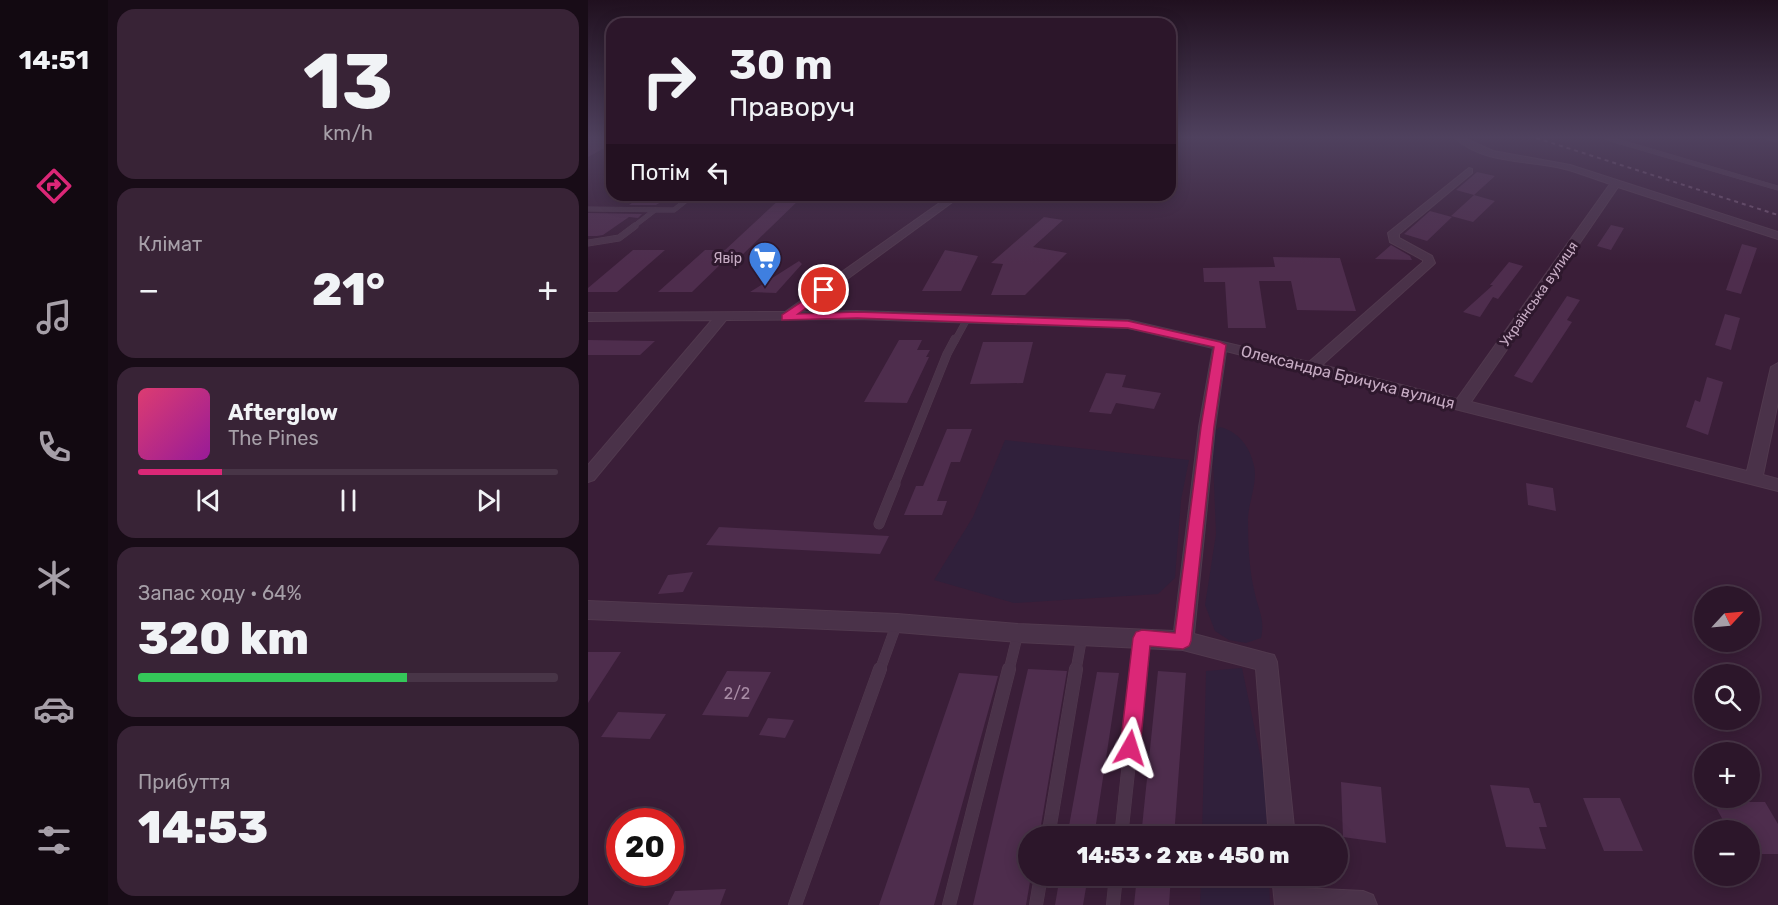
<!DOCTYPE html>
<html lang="uk">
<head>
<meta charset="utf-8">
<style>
	body { margin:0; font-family:Rubik,sans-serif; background:#382336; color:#f1f3f6; height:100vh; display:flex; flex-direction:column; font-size:22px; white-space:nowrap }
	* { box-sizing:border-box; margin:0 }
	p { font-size:20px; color:#a69fa8 }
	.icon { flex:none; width:33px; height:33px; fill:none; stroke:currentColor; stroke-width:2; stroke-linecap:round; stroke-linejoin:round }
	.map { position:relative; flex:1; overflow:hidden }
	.sheet { display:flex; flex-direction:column; gap:9px; padding:9px; background:#180c17; width:480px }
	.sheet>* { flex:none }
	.top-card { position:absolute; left:18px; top:18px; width:570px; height:183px; border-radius:18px; box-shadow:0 3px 15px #0003,0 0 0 2px #483547; background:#2c162a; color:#f1f3f6; overflow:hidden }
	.needle { width:39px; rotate:64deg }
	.controls { position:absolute; left:1106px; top:586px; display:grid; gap:12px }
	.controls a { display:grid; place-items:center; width:66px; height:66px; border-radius:50%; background:#2c162a; box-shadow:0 3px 15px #0003,0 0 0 2px #483547; font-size:30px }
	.speed { position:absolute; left:18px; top:808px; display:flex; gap:12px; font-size:30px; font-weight:700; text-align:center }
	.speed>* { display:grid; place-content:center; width:78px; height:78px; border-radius:50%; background:#2c162a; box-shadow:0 3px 15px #0003,0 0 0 2px #483547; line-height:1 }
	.speed .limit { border:9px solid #d22; background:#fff; color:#111 }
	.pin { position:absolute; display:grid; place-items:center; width:51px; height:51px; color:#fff; margin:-26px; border:3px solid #fff; border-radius:50%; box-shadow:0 2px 6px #0007 }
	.me { position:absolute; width:66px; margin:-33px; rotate:6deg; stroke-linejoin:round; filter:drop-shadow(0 0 4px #0008) }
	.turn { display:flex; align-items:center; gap:21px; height:126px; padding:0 24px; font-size:27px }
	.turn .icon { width:78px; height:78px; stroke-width:2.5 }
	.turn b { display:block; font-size:42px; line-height:51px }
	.then { display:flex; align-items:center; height:57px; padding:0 24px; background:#0003; gap:12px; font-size:22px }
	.big { font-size:45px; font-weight:800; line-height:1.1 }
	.sheet .widget { flex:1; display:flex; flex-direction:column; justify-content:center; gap:9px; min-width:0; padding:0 21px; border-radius:18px; background:#382336 }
	.sheet .dial { align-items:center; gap:0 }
	.dial b { font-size:78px; line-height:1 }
	.song { display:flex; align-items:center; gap:18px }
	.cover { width:72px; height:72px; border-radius:9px; background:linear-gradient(135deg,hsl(340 70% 55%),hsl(300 70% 35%)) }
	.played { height:6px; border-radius:3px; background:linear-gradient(90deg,#db2777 20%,#483547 20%) }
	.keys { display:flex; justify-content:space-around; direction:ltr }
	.heat { display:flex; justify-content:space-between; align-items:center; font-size:33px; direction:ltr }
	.charge { height:9px; border-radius:4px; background:linear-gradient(90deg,#34c759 64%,#483547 0) }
	.trip { position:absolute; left:430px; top:826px; width:330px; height:60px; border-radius:30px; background:#2c162a; box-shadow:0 3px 15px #0003,0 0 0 2px #483547; font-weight:800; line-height:60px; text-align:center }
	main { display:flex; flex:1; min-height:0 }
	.dock { display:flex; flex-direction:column; width:108px; justify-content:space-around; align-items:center; background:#120911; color:#a69fa8 }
	.dock .icon { width:42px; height:42px }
	.dock .active { color:#db2777 }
	.dock b { font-size:27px; color:#f1f3f6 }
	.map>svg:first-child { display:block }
</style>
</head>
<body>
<main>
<nav class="dock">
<b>14:51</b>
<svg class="icon active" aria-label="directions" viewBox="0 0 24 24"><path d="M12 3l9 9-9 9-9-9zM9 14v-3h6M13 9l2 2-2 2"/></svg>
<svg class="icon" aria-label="music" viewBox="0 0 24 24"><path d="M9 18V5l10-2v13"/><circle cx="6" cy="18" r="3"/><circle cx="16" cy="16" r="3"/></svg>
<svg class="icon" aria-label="phone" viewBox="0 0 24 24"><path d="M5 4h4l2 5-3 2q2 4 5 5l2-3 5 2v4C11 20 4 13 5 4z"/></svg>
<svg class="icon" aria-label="climate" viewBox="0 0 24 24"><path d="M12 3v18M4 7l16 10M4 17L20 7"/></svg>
<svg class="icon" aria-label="car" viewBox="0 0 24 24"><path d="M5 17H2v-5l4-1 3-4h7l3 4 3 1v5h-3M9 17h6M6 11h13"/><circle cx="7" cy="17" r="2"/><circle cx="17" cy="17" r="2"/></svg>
<svg class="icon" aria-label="filters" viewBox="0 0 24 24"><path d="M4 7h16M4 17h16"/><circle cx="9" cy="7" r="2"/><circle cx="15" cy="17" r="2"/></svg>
</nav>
<section class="sheet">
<div class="widget dial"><b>13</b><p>km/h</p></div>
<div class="widget"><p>Клімат</p>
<div class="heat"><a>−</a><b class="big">21°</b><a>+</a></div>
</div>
<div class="widget">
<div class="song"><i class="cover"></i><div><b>Afterglow</b><p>The Pines</p></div></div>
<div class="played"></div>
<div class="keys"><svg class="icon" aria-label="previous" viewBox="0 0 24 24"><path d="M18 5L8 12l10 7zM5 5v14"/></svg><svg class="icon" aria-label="pause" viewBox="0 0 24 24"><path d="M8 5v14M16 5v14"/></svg><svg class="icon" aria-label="next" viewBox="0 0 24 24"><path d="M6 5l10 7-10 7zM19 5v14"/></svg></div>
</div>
<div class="widget"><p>Запас ходу · 64%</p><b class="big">320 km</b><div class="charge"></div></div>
<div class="widget"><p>Прибуття</p><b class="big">14:53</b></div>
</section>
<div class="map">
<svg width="1190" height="905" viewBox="0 0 1190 905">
	<rect width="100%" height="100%" fill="#3a1e38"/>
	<path fill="#30203b" d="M 632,427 C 651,432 662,447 666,466 C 670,482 660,503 660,520 C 660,544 661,570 667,594 C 671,612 677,619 673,638 L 658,643 L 641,640 L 627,631 L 617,605 L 628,534 L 624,433 Z
		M 417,440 L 601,460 L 593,500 L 587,578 L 570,594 L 426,603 L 346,580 L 385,517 Z
		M 654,668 L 678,783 L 679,837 L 614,837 L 618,671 Z
		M 613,876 L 681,876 L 682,905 L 612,905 Z"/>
	<path fill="#4e2d4d" d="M 0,138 L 24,138 L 24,144 L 0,157 Z
		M 889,172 L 907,176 L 886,195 L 868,190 Z
		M 886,195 L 907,201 L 885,222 L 863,216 Z
		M 52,197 L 81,197 L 68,205 L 41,205 Z
		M 194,197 L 214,197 L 149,260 L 137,260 L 104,292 L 70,292 L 117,250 L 137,250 Z
		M 842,211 L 864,217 L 839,241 L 816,234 Z
		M 0,213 L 54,214 L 50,218 L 41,217 L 15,235 L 9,236 L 0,236 Z
		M 456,217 L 475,220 L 445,247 L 479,253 L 437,295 L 403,295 L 415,264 L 403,263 Z
		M 1023,225 L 1036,228 L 1023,250 L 1009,246 Z
		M 1154,244 L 1169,248 L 1153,294 L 1138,290 Z
		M 803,245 L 822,256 L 824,260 L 787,259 Z
		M 45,250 L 77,250 L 29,292 L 0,292 L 0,288 Z
		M 357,250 L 390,256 L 373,291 L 334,291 Z
		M 685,257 L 752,258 L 768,311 L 709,310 L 703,281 L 671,281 L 678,328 L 640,328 L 637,282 L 616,282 L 615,268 L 687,267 Z
		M 211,261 L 214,264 L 188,293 L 162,292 Z
		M 921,262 L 935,266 L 910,299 L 905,297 L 892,317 L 875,312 L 905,285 L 902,285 Z
		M 979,296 L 992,300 L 979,320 L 984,322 L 944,383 L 926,376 Z
		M 1137,314 L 1152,318 L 1143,350 L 1127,345 Z
		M 0,340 L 67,341 L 52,355 L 0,355 Z
		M 311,340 L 334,340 L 329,350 L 342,350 L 338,357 L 341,357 L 319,403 L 276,402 Z
		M 395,342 L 445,342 L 435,383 L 382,384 Z
		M 518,373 L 538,375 L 534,387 L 573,393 L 566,409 L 528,403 L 523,414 L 501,412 Z
		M 1119,377 L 1135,382 L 1120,435 L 1098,427 L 1107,400 L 1112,402 Z
		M 359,429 L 384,429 L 372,462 L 363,462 L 349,501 L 359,501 L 354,515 L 316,515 L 328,486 L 335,486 Z
		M 938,483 L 965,488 L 968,511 L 940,505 Z
		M 131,527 L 301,536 L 292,554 L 118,545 Z
		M 105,572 L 95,592 L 70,594 L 80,575 Z
		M 0,652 L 33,652 L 0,703 Z
		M 440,669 L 479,671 L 451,837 L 441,837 L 441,876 L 443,876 L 438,905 L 385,905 Z
		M 139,671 L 183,672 L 160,717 L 114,715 Z
		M 570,671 L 598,673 L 586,837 L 553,837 Z
		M 509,672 L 531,673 L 506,837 L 479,837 Z
		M 371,673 L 410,676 L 346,905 L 291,905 Z
		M 30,712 L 78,714 L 62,739 L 13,737 Z
		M 180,718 L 206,720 L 197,738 L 171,735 Z
		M 753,782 L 793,787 L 798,843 L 755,837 Z
		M 902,785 L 941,788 L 946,803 L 952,803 L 959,827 L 951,827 L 958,849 L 918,847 Z
		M 995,798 L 1032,798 L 1055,851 L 1016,851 Z
		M 1125,802 L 1177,802 L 1190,824 L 1190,854 L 1161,854 L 1161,831 L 1141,831 Z
		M 472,876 L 500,876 L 495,905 L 467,905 Z
		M 549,876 L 583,876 L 581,905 L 546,905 Z
		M 138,889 L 132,905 L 80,905 L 87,891 Z"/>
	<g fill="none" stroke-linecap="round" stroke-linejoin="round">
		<defs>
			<path id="lane-far4" d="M 1019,138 L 1190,188
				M 1180,138 L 1190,140
				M 0,209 L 86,210 L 105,195
				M 45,227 L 67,210"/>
			<path id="lane-far3" d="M 0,243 L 31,238 L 47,226
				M 367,341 L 379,319"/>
			<path id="lane-far2" d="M 306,486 L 359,354 L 367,339"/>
			<path id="lane-far1" d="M 291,524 L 307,484
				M 292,670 L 309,623
				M 421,670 L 430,633
				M 488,670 L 494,636
				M 551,670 L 554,638"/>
			<path id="lane" d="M 460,837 L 488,669
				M 533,837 L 551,669
				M 207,905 L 292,669
				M 361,905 L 421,669
				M 448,905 L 453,876
				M 525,905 L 528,876"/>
			<path id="street" d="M 867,138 L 876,138 L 905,151 L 982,165 L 1190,232 L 1190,239 L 1030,187 L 883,402 L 1159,471 L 1183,367 L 1190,363 L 1190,402 L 1175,475 L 1190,479 L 1190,491 L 638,351 L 627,427 L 606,634 L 686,655 L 689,662 L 707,837 L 681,837 L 668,669 L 595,650 L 430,642 L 309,632 L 0,619 L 0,601 L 309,614 L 430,624 L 586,631 L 611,427 L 625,348 L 540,328 L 269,319 L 138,320 L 6,480 L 0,482 L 0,465 L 124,320 L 0,321 L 0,313 L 197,312 L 363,195 L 374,195 L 214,312 L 269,311 L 540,320 L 721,362 L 835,262 L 835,260 L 802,242 L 800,233 L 881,168 L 884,169 L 884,173 L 811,234 L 811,238 L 844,256 L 847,263 L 845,265 L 734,365 L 869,399 L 1022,184 C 1007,179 992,173 977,169 C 942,160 895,164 867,138 Z
				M 684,876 L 712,876 L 713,888 L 775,891 L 785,895 L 789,905 L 687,905 Z"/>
		</defs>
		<use href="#lane-far4" stroke="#51394e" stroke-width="5"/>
		<use href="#lane-far3" stroke="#51394e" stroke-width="7"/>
		<use href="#lane-far2" stroke="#51394e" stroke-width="9"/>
		<use href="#lane-far1" stroke="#51394e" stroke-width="11"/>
		<use href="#lane" stroke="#51394e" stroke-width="14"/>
		<use href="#street" stroke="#51394e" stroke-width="2"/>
		<use href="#lane-far4" stroke="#4a3249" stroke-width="4.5"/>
		<use href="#lane-far3" stroke="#4a3249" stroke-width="6"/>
		<use href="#lane-far2" stroke="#4a3249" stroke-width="8"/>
		<use href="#lane-far1" stroke="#4a3249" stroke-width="10"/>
		<use href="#lane" stroke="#4a3249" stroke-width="13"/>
		<use href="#street" fill="#4a3249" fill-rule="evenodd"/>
		<path stroke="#725370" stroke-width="2" stroke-dasharray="4 4" stroke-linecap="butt" d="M 948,138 L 1190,215"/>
	</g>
	<linearGradient id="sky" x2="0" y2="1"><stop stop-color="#20101f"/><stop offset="0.52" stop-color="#4f415e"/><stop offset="1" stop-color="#4f415e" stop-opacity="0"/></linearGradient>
	<rect width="1190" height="264" fill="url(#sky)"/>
	<path fill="#db2777" stroke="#8e194d" stroke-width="1.5" d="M 236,287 L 241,290 L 240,292 L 210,314 L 269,312 L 540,321 L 632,342 L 638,345 L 626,427 L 603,641 L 601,646 L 595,649 L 562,646 L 552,748 L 549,755 L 542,758 L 535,755 L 532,748 L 545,638 L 548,632 L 554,630 L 587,633 L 613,427 L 626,347 L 540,328 L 269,318 L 194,320 L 194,315 Z"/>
	<defs>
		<symbol id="supermarket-pin" viewBox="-11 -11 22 30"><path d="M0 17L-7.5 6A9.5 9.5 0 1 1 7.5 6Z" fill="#3f7fe0" stroke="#2e182d"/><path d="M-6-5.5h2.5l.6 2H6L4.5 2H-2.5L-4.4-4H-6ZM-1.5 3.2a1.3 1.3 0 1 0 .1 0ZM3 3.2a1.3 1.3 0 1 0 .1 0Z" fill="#fff"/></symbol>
	</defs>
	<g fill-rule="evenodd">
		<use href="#supermarket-pin" x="158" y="239" width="38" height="52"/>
	</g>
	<g text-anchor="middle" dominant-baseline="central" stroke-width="6" stroke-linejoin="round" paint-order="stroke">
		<g font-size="14" fill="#c7acc4" stroke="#2e182d" text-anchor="end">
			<text x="154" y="258">Явiр</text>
		</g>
		<g font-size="14" fill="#c7acc4" stroke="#2e182d">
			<text transform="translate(951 294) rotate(-55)">Українська вулиця</text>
		</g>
		<g font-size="16" fill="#c7acc4" stroke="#2e182d">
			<text transform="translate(760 377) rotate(14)">Олександра Бричука вулиця</text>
		</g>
		<g font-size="16" fill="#a88ba5">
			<text x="149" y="693">2/2</text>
		</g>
	</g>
</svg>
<div class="controls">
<a><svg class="needle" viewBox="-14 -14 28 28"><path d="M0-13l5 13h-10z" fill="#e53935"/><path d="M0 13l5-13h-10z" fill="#a69fa8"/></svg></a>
<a><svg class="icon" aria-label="search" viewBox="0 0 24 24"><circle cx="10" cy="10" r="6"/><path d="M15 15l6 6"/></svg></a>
<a>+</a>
<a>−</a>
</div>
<div class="speed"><div class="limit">20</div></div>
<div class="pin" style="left:236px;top:290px;background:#d93025"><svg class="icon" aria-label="arrive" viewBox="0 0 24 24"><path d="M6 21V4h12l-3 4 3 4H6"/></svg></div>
<svg class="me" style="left:542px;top:748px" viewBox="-20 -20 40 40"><path d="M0-17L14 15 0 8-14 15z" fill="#db2777" stroke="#fff" stroke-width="4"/></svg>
<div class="trip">14:53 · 2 хв · 450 m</div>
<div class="top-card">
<div class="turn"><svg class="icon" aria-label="right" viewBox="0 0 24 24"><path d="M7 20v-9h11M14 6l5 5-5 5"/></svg><div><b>30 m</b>Праворуч</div></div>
<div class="then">Потім<svg class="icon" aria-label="left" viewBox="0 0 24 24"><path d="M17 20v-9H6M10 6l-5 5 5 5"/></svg></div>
</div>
</div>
</main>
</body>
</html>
